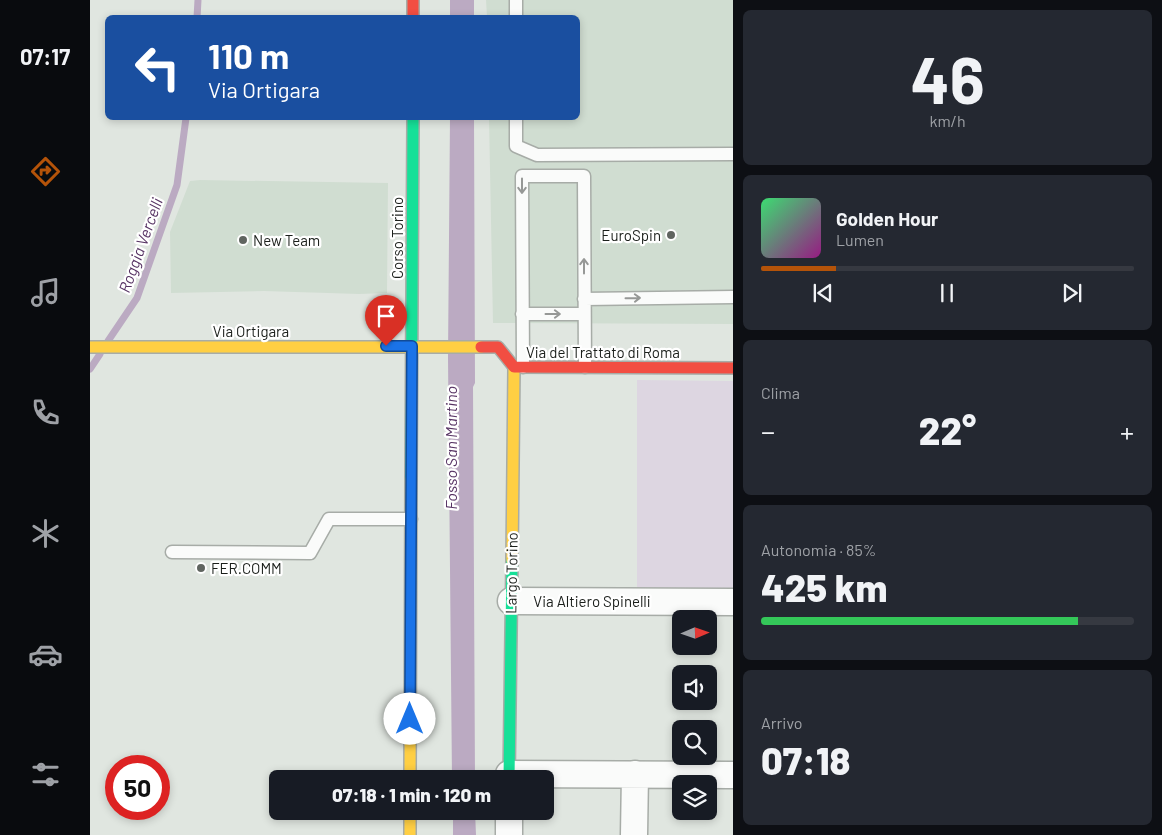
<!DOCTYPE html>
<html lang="it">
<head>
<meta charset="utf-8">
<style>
	body { margin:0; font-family:Barlow,sans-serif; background:#242831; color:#f1f3f6; height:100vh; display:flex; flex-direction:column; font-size:19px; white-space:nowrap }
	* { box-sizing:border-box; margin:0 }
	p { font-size:16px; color:#9ea1a6 }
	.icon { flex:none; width:28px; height:28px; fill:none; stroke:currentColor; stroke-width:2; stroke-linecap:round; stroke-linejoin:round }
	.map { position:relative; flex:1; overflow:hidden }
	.sheet { display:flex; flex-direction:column; gap:10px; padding:10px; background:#0d0f14; width:429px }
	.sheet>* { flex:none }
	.top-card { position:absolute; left:15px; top:15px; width:475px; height:105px; border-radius:8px; box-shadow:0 2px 8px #0003; background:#1a4fa0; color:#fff; overflow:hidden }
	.needle { width:32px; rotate:88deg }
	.tools { position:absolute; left:582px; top:610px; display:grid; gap:10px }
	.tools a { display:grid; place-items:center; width:45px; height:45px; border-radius:8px; background:#171b24; box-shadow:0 2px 8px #0003; font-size:25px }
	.speed { position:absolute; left:15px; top:755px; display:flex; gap:10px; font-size:25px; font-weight:700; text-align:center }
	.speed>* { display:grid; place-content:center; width:65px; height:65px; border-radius:50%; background:#171b24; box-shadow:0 2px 8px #0003; line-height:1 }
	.speed .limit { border:8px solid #d22; background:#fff; color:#111 }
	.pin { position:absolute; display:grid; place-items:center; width:42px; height:42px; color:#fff; margin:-51px -21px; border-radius:50% 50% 50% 0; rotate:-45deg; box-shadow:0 0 5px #0007 }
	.pin .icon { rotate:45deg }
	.me { position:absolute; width:55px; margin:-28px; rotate:0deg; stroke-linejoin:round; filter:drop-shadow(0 0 4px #0008) }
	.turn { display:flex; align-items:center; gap:18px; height:105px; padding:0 20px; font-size:22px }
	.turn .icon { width:65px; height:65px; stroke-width:2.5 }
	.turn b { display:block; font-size:35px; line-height:42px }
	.big { font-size:38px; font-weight:800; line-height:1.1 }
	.sheet .card { flex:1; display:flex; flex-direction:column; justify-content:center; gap:8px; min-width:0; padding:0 18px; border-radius:8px; background:#242831 }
	.sheet .dial { align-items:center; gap:0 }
	.dial b { font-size:65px; line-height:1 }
	.song { display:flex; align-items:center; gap:15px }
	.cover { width:60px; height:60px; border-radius:8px; background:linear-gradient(135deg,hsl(140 70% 55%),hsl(310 70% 35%)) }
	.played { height:5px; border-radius:2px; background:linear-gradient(90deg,#b45309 20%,#363941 20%) }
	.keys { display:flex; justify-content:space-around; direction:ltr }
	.heat { display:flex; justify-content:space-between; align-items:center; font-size:28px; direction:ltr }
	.charge { height:8px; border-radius:4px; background:linear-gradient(90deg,#34c759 85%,#363941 0) }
	.trip { position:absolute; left:179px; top:770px; width:285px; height:50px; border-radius:8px; background:#171b24; box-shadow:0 2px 8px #0003; font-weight:800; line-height:50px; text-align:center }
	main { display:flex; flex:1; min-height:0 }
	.dock { display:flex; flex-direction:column; width:90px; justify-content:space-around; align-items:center; background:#090b0e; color:#9ea1a6 }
	.dock .icon { width:35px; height:35px }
	.dock .current { color:#b45309 }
	.dock b { font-size:22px; color:#f1f3f6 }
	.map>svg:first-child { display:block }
</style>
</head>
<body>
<main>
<nav class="dock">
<b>07:17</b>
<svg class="icon current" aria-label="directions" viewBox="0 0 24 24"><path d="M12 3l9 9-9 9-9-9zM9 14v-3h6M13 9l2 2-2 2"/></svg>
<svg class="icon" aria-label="music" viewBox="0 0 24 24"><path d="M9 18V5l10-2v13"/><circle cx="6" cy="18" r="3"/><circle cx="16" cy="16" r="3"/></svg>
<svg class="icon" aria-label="phone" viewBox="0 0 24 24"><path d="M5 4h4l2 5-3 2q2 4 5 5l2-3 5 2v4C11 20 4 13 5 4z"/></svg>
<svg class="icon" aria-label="climate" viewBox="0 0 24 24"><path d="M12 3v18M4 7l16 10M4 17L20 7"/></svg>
<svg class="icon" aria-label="car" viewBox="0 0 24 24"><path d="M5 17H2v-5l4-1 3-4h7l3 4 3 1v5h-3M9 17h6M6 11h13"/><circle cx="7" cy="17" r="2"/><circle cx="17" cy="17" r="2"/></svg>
<svg class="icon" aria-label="filters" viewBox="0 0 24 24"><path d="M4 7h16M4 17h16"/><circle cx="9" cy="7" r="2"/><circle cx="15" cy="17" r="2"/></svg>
</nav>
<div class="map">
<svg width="644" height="835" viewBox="0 0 644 835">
	<rect width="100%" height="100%" fill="#e0e6e0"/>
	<path fill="#d0ddd1" d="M 396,0 L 643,0 L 643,324 L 403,323 L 399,118 L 488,118 L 488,18 L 397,17 Z
		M 110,180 L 298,183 L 297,293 L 269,294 L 174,291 L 81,293 L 80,232 L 100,181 Z"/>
	<path fill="#ddd6e1" d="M 547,380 L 643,381 L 643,591 L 547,590 Z"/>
	<path fill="#bbaac2" d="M 360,0 L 384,0 L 384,17 L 360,17 Z
		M 360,118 L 384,118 L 385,383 L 383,387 L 385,779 L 362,779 L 358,358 Z
		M 363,811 L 385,811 L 386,835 L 363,835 Z"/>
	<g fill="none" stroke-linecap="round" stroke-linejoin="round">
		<path stroke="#bbaac2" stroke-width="7" d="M 107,18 L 108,0
			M 18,341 L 47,298 L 87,185 L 96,118
			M 0,369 L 10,354"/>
		<defs>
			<path id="lane" d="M 426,18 L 426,0
				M 426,118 L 426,146 L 447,155 L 644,154
				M 494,299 L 644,297
				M 432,314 L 494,314
				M 433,367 L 432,176 L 494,176 L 495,367
				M 82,552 L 220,553 L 239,519 L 321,519"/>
			<path id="street" d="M 421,601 L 644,602
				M 419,774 L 644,775
				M 419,835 L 419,811
				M 544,835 L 545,774"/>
			<path id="fast" d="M 321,479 L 323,118
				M 419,779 L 422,560"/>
			<path id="slow" d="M 0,347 L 391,347
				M 422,560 L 424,367
				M 320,779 L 321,479
				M 320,811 L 320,835"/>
			<path id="jam" d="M 323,0 L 323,18
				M 391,347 L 408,347 L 424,367 L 644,368"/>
		</defs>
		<use href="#lane" stroke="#a7aca7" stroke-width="15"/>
		<use href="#street" stroke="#a7aca7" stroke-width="29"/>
		<use href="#fast" stroke="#a7aca7" stroke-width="14"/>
		<use href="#slow" stroke="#a7aca7" stroke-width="14"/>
		<use href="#jam" stroke="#a7aca7" stroke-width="14"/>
		<use href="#lane" stroke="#fafbfa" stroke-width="12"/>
		<use href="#street" stroke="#fafbfa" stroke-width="26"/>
		<use href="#fast" stroke="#16e098" stroke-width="11"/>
		<use href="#slow" stroke="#ffcf43" stroke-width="11"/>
		<use href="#jam" stroke="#f24e42" stroke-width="11"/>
	</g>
	<defs><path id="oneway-shaft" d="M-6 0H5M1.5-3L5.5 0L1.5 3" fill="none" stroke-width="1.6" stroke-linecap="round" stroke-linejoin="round" transform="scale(1.25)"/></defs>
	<g stroke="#969896">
		<use href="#oneway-shaft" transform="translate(432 186) rotate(90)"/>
		<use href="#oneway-shaft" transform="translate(494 266) rotate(-90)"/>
		<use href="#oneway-shaft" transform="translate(543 298) rotate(-1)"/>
		<use href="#oneway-shaft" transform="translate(463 314)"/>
	</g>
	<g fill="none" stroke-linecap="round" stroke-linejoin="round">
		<defs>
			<path id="route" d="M 296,346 L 322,346 L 320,719"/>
		</defs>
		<use href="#route" stroke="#114b97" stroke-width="12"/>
		<use href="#route" stroke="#1a73e8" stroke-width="9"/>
	</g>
	<g fill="#606560" stroke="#fff" stroke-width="2">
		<circle cx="581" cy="235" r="5"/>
		<circle cx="153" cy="240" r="5"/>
		<circle cx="111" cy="568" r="5"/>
	</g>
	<g text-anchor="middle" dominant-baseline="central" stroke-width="4.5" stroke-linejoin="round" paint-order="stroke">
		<g font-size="15" fill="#1b1f1b" stroke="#fff" text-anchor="start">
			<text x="571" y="235" text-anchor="end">EuroSpin</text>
			<text x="163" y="240">New Team</text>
			<text x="121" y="568">FER.COMM</text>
		</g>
		<g font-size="15" fill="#1b1f1b" stroke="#fff">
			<text transform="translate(307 238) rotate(-90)">Corso Torino</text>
			<text x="161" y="331">Via Ortigara</text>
			<text x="513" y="352">Via del Trattato di Roma</text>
			<text transform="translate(421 573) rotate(-89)">Largo Torino</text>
			<text x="502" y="601">Via Altiero Spinelli</text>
		</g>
		<g font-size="16" font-style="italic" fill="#563263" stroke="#fff">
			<text transform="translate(50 245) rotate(-70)">Roggia Vercelli</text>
			<text transform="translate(360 448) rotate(-90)">Fosso San Martino</text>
		</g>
	</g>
</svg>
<div class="tools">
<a><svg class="needle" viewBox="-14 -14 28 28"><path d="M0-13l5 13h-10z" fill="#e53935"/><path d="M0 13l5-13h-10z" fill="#9ea1a6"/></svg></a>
<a><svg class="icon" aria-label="sound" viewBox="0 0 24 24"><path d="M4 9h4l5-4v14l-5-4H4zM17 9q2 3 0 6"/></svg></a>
<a><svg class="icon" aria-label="search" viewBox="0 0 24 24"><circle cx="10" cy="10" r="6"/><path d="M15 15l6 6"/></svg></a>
<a><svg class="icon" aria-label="layers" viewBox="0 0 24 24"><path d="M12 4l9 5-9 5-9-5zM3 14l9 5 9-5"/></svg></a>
</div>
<div class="speed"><div class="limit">50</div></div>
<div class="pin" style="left:296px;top:346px;background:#d93025"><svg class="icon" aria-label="arrive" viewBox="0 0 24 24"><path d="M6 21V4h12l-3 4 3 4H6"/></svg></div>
<svg class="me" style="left:320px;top:719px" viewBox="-20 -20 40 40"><circle r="19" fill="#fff"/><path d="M0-13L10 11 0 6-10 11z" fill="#1a73e8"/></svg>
<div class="trip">07:18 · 1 min · 120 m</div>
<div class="top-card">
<div class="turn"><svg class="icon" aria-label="left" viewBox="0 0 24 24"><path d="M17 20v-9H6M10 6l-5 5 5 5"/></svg><div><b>110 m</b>Via Ortigara</div></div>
</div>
</div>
<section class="sheet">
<div class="card dial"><b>46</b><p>km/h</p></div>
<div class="card">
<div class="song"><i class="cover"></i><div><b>Golden Hour</b><p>Lumen</p></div></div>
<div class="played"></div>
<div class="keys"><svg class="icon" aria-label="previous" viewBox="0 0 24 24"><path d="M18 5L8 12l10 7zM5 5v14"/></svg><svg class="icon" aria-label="pause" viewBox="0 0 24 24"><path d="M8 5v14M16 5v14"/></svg><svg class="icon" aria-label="next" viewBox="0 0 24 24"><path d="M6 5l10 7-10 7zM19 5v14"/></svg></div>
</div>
<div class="card"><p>Clima</p>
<div class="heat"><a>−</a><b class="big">22°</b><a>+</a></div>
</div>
<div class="card"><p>Autonomia · 85%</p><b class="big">425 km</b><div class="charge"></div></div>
<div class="card"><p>Arrivo</p><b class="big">07:18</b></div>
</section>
</main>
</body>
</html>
